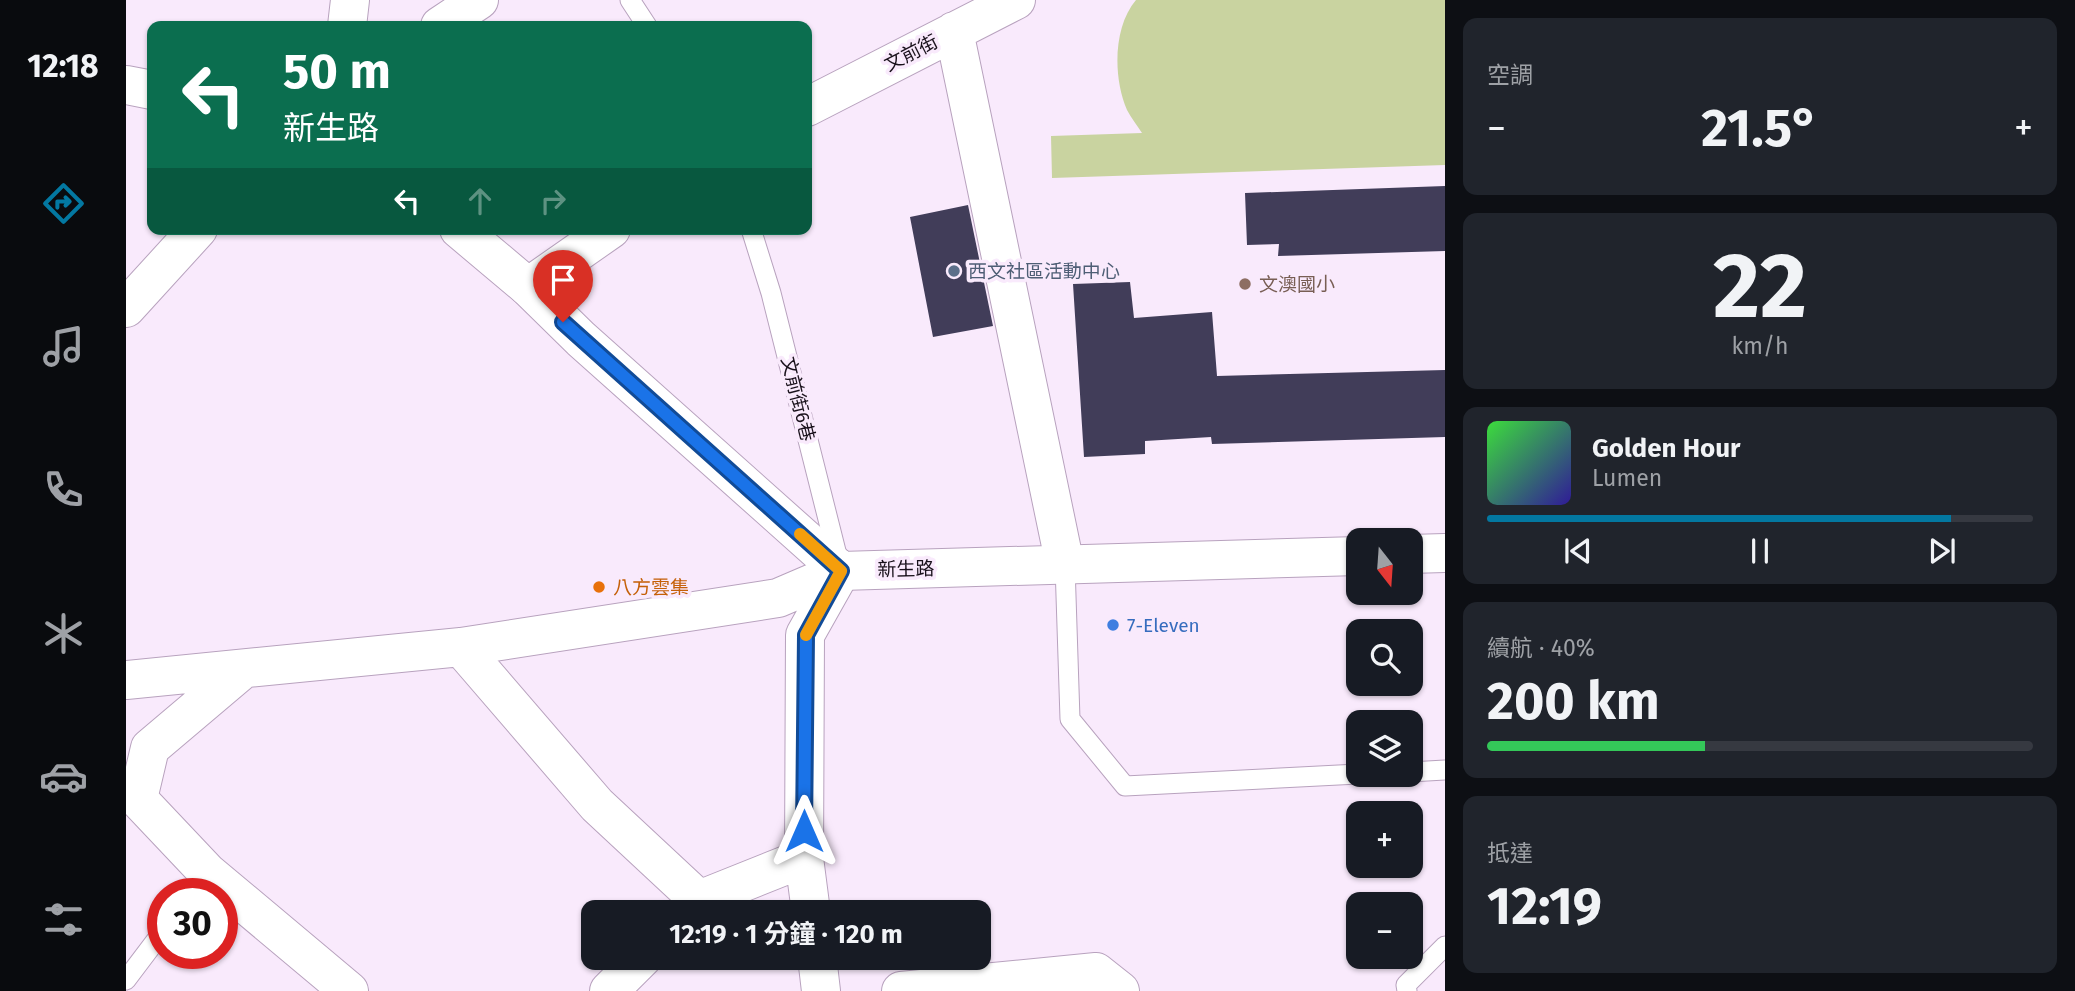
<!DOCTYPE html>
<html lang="zh-TW">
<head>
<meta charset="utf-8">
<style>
	body { margin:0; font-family:"Fira Sans","Noto Sans TC",sans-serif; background:#20242c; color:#f1f3f6; height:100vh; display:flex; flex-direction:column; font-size:26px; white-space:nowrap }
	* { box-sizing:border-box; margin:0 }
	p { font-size:23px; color:#9ea1a6 }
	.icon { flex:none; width:38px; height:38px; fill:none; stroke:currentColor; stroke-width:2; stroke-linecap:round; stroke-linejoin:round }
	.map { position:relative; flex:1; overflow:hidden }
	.sheet { display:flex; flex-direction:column; gap:18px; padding:18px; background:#0d0f14; width:630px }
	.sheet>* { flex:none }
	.guide { position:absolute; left:21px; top:21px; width:665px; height:214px; border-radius:14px; box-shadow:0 2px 5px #0004; background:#0b6e4f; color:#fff; overflow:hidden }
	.needle { width:46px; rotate:163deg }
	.fabs { position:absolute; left:1220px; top:528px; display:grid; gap:14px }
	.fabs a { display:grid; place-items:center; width:77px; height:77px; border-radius:14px; background:#171b24; box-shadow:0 2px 5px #0004; font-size:35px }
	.speed { position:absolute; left:21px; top:878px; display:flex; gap:14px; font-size:35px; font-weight:700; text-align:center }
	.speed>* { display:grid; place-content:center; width:91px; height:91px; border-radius:50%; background:#171b24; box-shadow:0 2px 5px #0004; line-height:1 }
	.speed .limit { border:10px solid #d22; background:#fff; color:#111 }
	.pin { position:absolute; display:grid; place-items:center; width:60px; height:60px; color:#fff; margin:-72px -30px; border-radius:50% 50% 50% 0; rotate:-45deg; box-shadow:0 0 7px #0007 }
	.pin .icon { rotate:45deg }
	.me { position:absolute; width:77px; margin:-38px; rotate:0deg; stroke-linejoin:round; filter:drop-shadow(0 0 5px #0008) }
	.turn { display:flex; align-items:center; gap:24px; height:147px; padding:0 21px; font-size:32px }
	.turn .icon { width:91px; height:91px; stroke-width:2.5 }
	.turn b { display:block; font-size:49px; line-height:60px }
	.lanes { display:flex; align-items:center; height:66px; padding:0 21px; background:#0003; justify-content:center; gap:35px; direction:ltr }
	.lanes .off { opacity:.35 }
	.big { font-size:52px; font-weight:700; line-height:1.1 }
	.sheet .tile { flex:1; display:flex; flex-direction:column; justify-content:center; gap:10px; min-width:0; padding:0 24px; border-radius:14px; background:#20242c }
	.sheet .dial { align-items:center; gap:0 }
	.dial b { font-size:91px; line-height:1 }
	.song { display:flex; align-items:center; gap:21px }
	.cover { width:84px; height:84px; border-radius:10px; background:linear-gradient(135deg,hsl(120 70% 55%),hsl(250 70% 35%)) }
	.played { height:7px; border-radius:4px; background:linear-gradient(90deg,#0378a1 85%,#363941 85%) }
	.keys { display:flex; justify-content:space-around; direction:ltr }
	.heat { display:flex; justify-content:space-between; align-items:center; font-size:38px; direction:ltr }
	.charge { height:10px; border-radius:5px; background:linear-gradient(90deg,#34c759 40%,#363941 0) }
	.trip { position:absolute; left:455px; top:900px; width:410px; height:70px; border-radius:14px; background:#171b24; box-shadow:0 2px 5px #0004; font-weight:700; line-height:70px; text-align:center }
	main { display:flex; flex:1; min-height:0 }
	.tab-bar { display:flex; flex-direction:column; width:126px; justify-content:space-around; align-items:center; background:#090b0e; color:#9ea1a6 }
	.tab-bar .icon { width:49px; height:49px }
	.tab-bar .selected { color:#0378a1 }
	.tab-bar b { font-size:32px; color:#f1f3f6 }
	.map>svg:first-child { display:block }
</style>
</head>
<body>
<main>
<nav class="tab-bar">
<b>12:18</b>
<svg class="icon selected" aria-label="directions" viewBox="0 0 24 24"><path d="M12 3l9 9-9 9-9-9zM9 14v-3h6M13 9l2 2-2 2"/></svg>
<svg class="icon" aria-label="music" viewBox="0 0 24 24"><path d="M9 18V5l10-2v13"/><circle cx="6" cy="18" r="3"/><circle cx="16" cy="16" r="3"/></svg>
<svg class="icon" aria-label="phone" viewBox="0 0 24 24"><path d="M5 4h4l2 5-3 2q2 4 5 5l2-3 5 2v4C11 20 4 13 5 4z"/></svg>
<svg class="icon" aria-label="climate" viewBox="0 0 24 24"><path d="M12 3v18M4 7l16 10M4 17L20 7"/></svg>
<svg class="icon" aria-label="car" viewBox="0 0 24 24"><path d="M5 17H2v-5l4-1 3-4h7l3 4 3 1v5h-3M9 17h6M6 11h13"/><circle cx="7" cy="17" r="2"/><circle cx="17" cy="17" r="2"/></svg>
<svg class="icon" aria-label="filters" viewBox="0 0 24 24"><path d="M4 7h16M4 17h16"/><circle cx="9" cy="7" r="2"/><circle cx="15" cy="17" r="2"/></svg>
</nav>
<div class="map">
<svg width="1319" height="991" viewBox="0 0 1319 991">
	<rect width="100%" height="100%" fill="#f9eafc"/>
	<path fill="#c9d3a0" d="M 1010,0 L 1319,0 L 1319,165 L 926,178 L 925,136 L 1016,133 C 1011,125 1005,118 1001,110 C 987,78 987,27 1010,0 Z"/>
	<path fill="#413d59" d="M 1319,186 L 1319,251 L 1152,256 L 1153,244 L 1121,245 L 1119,193 Z
		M 842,205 L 867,326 L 807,337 L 784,217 Z
		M 1004,282 L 1008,318 L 1086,312 L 1091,376 L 1319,370 L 1319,437 L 1086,444 L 1085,437 L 1019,441 L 1019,454 L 958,457 L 947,284 Z"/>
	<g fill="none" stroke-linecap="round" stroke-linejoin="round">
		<defs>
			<path id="lane" d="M 504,0 L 521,26
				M 625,229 L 645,293 L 713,563
				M 939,565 L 944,719 L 999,786 L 1232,774
				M 1284,772 L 1319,770
				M 64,894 L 81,872
				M 0,980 L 37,931
				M 1281,991 L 1280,985 L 1319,946"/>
			<path id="street" d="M 314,26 L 353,0
				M 828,31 L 939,565
				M 681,107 L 890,0
				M 402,287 L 485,229
				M 335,647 L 471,805 L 573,900
				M 115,671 L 24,748 L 12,799 L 81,872 L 223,991
				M 0,680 L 335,647 L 652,598 L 715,571
				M 561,912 L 573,900 L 678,858
				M 685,912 L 678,858 L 679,635 L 715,571
				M 691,957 L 695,991
				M 483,991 L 517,957
				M 775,991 L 970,972 L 994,991"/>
			<path id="secondary" d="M 221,26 L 224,0
				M 0,85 L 26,90
				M 333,229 L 402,287 L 455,339 L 715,571 L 1232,556
				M 0,308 L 72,229
				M 1284,554 L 1319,553"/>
		</defs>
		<use href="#lane" stroke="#b8a2be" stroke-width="21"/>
		<use href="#street" stroke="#b8a2be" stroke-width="40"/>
		<use href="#secondary" stroke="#b8a2be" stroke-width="40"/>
		<use href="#lane" stroke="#fff" stroke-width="19"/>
		<use href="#street" stroke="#fff" stroke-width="38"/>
		<use href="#secondary" stroke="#fff" stroke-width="38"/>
	</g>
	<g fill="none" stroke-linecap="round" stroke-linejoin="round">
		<defs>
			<path id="route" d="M 437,322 L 715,571 L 680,635 L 678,831"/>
		</defs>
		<use href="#route" stroke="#114b97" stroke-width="18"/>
		<use href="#route" stroke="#1a73e8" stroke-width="12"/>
		<path stroke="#f59e0b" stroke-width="12" d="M 674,534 L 715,571 L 680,635"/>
	</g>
	<circle fill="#5c6f8a" stroke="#f9eafc" stroke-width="2.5" cx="828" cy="271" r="7"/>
	<circle fill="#8d6e63" stroke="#f9eafc" stroke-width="2.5" cx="1119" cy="284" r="7"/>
	<circle fill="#e8710a" stroke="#f9eafc" stroke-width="2.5" cx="473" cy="587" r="7"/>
	<circle fill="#3f7fe0" stroke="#f9eafc" stroke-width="2.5" cx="987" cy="625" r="7"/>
	<g text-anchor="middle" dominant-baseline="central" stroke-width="7" stroke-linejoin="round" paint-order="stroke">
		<g font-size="19" fill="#19111b" stroke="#f9eafc">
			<text transform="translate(785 53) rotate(-27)">文前街</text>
			<text transform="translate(672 399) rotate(76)">文前街6巷</text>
			<text transform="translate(780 569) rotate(-1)">新生路</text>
		</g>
		<g font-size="19" fill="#4e5e75" stroke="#f9eafc" text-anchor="start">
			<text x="842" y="271">西文社區活動中心</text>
		</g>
		<g font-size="19" fill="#785e54" stroke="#f9eafc" text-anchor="start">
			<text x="1133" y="284">文澳國小</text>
		</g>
		<g font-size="19" fill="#c56008" stroke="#f9eafc" text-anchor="start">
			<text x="487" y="587">八方雲集</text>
		</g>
		<g font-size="19" fill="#366cbe" stroke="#f9eafc" text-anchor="start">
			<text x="1001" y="625">7-Eleven</text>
		</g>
	</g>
</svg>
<div class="fabs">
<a><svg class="needle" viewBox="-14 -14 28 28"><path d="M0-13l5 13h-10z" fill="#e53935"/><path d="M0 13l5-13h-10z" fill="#9ea1a6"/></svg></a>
<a><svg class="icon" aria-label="search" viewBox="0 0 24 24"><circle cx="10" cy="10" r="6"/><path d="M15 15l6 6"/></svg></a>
<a><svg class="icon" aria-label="layers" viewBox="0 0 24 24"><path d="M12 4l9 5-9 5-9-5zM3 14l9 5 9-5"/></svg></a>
<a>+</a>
<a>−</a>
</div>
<div class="speed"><div class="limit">30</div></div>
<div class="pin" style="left:437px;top:322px;background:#d93025"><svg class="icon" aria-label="arrive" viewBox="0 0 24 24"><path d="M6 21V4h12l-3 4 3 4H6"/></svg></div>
<svg class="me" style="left:678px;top:831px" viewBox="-20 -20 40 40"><path d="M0-17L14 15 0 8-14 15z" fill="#1a73e8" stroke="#fff" stroke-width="4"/></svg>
<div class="trip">12:19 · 1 分鐘 · 120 m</div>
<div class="guide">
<div class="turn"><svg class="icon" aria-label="left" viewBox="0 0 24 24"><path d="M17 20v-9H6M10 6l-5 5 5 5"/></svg><div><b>50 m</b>新生路</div></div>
<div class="lanes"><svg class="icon" aria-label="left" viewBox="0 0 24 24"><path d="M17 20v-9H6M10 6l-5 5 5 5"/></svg><svg class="icon off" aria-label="ahead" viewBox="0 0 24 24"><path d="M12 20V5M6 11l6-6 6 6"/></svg><svg class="icon off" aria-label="right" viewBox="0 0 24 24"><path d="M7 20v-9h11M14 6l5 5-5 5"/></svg></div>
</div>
</div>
<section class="sheet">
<div class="tile"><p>空調</p>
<div class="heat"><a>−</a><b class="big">21.5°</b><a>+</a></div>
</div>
<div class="tile dial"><b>22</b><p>km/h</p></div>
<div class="tile">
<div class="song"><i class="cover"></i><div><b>Golden Hour</b><p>Lumen</p></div></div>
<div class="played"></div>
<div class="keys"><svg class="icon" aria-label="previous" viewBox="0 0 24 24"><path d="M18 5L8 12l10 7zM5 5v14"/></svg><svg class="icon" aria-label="pause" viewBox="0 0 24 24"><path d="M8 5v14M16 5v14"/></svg><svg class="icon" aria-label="next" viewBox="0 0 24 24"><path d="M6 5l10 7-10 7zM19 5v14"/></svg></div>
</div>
<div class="tile"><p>續航 · 40%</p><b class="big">200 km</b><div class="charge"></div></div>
<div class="tile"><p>抵達</p><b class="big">12:19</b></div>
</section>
</main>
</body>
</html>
